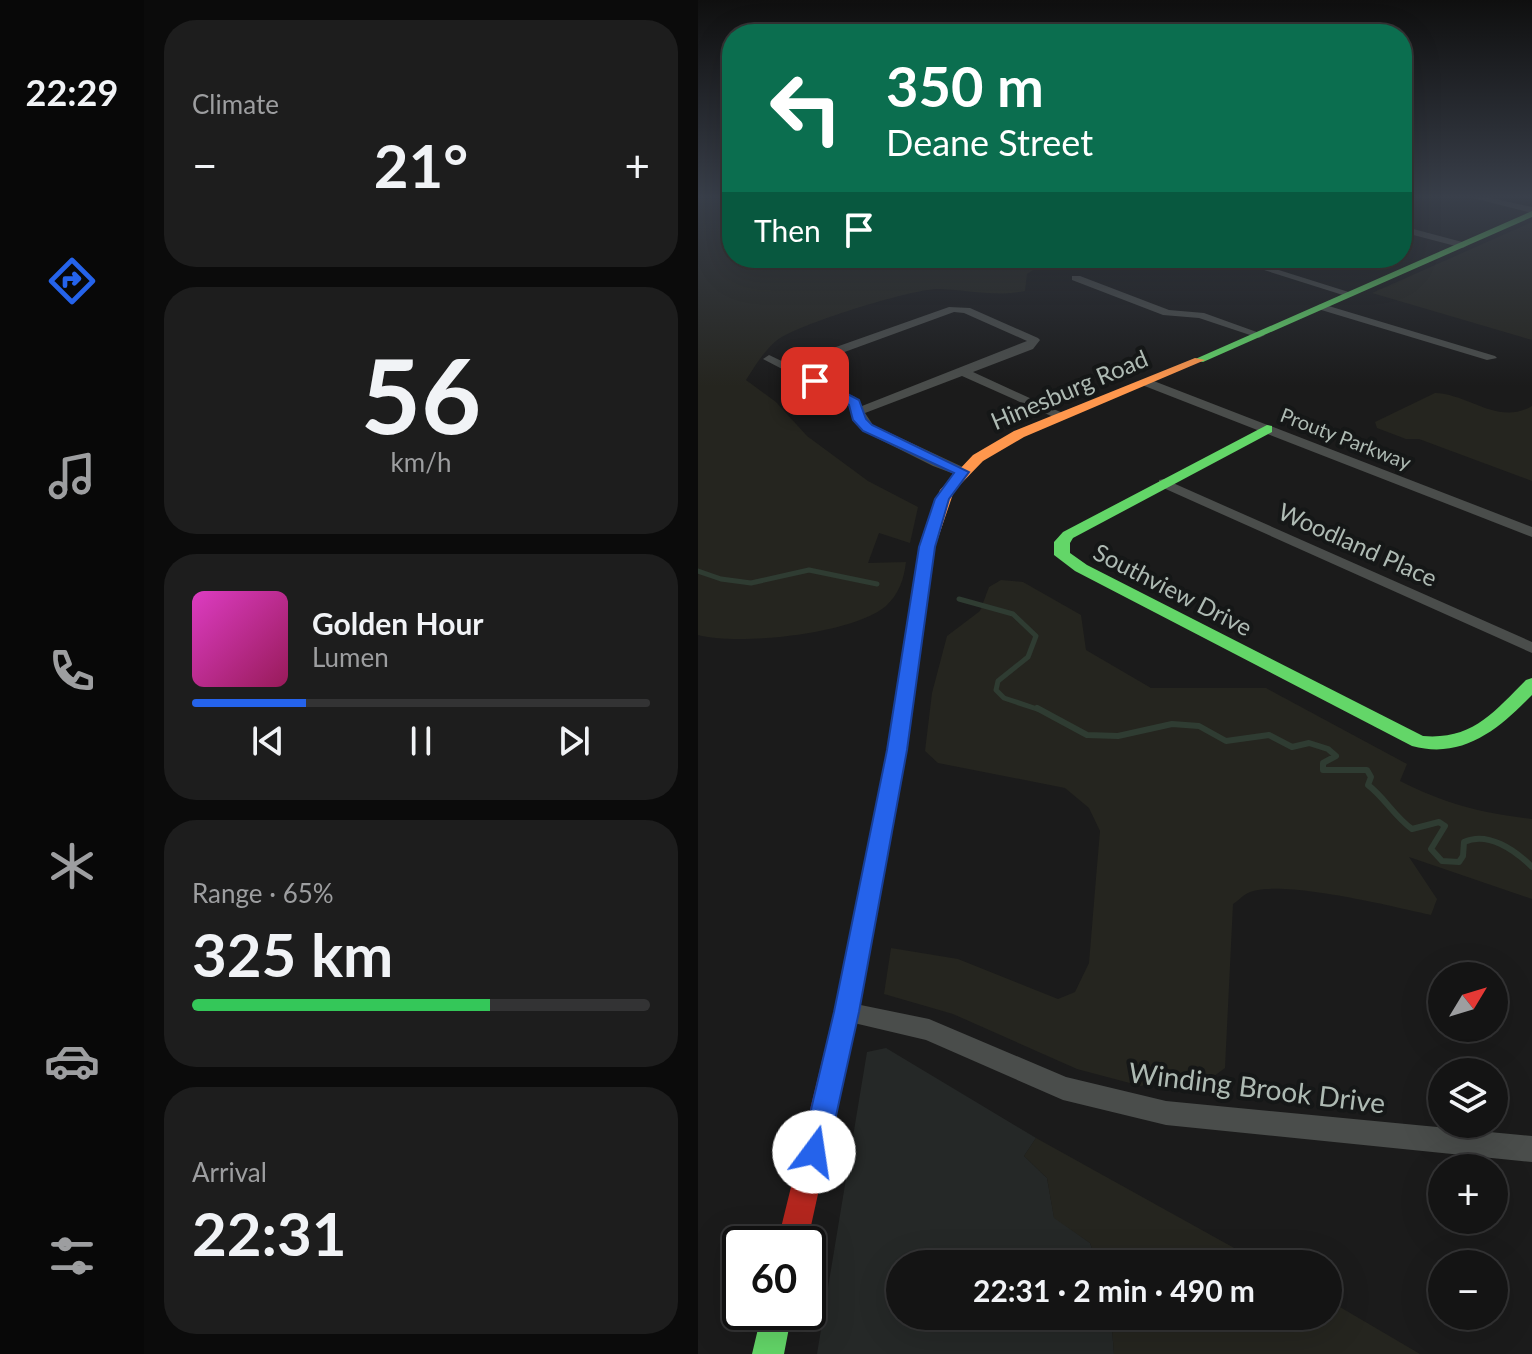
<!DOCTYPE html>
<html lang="en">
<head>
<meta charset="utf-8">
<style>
	body { margin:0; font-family:Lato,sans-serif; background:#1d1d1d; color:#f1f3f6; height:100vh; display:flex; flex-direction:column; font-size:30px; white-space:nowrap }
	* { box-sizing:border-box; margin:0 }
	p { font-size:26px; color:#9d9ea0 }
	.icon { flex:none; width:44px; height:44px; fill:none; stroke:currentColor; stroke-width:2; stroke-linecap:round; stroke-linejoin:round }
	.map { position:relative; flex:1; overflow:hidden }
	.drawer { display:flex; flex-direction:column; gap:20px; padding:20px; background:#0b0b0b; width:554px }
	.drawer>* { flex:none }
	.top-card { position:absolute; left:24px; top:24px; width:690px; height:244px; border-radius:32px; box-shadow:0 8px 32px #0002,0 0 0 2px #333334; background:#0b6e4f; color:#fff; overflow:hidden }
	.needle { width:52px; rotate:52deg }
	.controls { position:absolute; left:730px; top:962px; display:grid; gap:16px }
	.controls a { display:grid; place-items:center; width:80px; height:80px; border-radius:50%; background:#141414; box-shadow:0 8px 32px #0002,0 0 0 2px #333334; font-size:40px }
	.speed { position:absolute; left:24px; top:1226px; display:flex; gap:16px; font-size:40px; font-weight:700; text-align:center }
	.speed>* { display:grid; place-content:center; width:104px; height:104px; border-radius:50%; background:#141414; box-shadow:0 8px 32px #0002,0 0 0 2px #333334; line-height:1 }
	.speed .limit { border:4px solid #111; border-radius:12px; background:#fff; color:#111 }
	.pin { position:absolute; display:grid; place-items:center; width:68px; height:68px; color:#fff; margin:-34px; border-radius:16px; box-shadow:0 4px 12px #0006 }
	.me { position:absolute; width:88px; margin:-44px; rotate:14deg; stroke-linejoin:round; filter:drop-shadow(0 0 6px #0008) }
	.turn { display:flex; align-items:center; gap:28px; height:168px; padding:0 32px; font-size:36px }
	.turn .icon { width:104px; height:104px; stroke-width:2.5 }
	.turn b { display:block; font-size:56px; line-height:68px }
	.then { display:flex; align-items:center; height:76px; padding:0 32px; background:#0003; gap:16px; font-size:30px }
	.big { font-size:60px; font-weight:700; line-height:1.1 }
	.drawer .card { flex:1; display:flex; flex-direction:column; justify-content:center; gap:12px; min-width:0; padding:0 28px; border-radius:32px; background:#1d1d1d }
	.drawer .dial { align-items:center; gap:0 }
	.dial b { font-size:104px; line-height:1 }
	.song { display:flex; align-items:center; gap:24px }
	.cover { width:96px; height:96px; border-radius:12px; background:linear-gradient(135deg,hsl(310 70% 55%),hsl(330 70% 35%)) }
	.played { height:8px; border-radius:4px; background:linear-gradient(90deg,#2563eb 25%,#333334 25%) }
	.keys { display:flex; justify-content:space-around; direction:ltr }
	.heat { display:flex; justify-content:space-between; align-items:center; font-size:44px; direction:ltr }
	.charge { height:12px; border-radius:6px; background:linear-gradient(90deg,#34c759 65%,#333334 0) }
	.trip { position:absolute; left:188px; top:1250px; width:456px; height:80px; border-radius:40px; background:#141414; box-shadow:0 8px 32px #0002,0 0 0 2px #333334; font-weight:700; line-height:80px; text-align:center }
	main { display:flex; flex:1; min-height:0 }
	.tab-bar { display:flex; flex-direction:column; width:144px; justify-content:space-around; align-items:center; background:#080808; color:#9d9ea0 }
	.tab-bar .icon { width:56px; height:56px }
	.tab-bar .on { color:#2563eb }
	.tab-bar b { font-size:36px; color:#f1f3f6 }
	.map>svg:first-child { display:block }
</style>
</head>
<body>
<main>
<nav class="tab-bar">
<b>22:29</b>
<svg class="icon on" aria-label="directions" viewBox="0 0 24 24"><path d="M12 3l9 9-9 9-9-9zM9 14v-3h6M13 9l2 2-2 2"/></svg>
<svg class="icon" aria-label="music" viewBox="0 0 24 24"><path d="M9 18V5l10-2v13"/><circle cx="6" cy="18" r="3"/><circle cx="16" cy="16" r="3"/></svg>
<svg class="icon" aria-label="phone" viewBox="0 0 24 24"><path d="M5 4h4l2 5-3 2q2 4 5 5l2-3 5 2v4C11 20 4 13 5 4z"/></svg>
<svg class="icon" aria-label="climate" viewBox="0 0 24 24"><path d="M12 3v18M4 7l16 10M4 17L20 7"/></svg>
<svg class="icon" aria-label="car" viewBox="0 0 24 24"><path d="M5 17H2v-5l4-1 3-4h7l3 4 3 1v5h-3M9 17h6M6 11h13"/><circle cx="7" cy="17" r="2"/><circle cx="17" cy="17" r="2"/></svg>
<svg class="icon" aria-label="filters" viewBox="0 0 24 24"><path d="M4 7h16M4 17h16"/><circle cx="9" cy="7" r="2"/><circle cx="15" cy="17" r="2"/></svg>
</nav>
<section class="drawer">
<div class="card"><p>Climate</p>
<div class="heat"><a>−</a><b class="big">21°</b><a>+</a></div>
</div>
<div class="card dial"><b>56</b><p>km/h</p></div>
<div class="card">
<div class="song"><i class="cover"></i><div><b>Golden Hour</b><p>Lumen</p></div></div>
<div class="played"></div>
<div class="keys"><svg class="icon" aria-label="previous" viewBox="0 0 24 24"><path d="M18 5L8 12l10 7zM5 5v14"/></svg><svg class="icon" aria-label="pause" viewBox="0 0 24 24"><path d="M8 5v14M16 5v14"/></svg><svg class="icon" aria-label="next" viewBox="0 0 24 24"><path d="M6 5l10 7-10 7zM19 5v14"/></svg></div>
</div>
<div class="card"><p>Range · 65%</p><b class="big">325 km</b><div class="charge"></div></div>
<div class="card"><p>Arrival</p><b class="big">22:31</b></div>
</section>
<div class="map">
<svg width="834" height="1354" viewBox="0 0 834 1354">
	<rect width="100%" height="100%" fill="#1b1b1b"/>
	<path fill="#252827" d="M 188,1048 L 338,1138 L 326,1156 L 349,1178 L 356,1217 L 392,1243 L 400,1264 L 202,1264 L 202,1316 L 413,1316 L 416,1354 L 119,1354 L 169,1052 Z"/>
	<path fill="#25251f" d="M 0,196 L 34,197 L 34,258 L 385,258 L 335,270 L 329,274 L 327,291 C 296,297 271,290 241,289 C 216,288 97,325 78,341 C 65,352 56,368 48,380 L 78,402 L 109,436 L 170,481 L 220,507 L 212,543 L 181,533 L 170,563 L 208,562 C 206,579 201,594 188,606 C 155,634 41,646 0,635 Z
		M 834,222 L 834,340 L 674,293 Z
		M 737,393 C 771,394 800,426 834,406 L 834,481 L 721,439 L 708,439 L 679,428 L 677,422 Z
		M 303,580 L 325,582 L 383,615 L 388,650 L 453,688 L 568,688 L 709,764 L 702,781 C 748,804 783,813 834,819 L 834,899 L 711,857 L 739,899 L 733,915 C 697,907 580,878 550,893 C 545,895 540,901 535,904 L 527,1068 L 508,1082 L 476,1075 L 443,1086 L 379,1069 L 255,1014 L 186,994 L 193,948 L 260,959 L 360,999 L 377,992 L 391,963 L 398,878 L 402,831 L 391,808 L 367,788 L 240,763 L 227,751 L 234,693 L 249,636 L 282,611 L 291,587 Z
		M 338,1138 L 565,1264 L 400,1264 L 392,1243 L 356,1218 L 349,1178 L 326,1156 Z
		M 630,1300 L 722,1354 L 416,1354 L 413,1316 L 630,1316 Z"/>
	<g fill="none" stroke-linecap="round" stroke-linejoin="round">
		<path stroke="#2f3c32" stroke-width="5" d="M 0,571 L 23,579 L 53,583 L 111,570 L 179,584
			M 261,599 L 315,614 L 338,636 L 330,657 L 300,681 L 298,690 L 306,698 L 342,710"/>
		<path stroke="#2f3c32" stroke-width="6" d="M 339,708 L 389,735 L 420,736 L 474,724 L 501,726 L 528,741 L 571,735 L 594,747 L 611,743 L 630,749 L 638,756 L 625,763 L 625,770 L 669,770 L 673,777 L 670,785 C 687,798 696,816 714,829 L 741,822 L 747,826 L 733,849 L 744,861 L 761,862 L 765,856 L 766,842 C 790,831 817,850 834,867"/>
		<path fill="#4a4d4b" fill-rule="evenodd" d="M 767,196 L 784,196 L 834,207 L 834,213 Z
			M 704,226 L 768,243 L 770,245 L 765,248 L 704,232 Z
			M 528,258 L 543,258 L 657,294 L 648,296 Z
			M 374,276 L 382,276 L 471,310 L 506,313 L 567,335 L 561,338 L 501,318 L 465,315 L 374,280 Z
			M 624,304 L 797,356 L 799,358 L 789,360 L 620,309 L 620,305 Z
			M 251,307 L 272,308 L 340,338 L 342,340 L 335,349 L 275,372 L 371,416 L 360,419 L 264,376 L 167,413 L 175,425 L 269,469 L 269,475 L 259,475 L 235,466 L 165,431 L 149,403 L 65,359 L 71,355 L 90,364 ZM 256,312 L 266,313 L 329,341 L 164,406 L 157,397 L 100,369 Z
			M 448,378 L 834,527 L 834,537 L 444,385 L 442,382 Z
			M 466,479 L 834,642 L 834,653 L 461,486 L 461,480 Z
			M 148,1002 L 231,1019 L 368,1077 L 468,1101 L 834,1136 L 834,1162 L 468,1125 L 365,1100 L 228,1040 L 139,1019 L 136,1012 L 139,1005 Z"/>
		<path fill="#63d668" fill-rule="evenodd" d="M 834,211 L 834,217 L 505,362 L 495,360 Z
			M 569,425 L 574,426 L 574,432 L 375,538 L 372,543 L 372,553 L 389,565 L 725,736 C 774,740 795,713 828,680 L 834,678 L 834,695 C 801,729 765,760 714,746 L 377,571 L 356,555 L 356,542 L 365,532 Z
			M 64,1312 L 94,1312 L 86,1354 L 54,1354 Z"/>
		<path fill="#ff974d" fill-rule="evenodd" d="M 497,358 L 507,360 L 326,437 L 285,461 L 256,491 L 237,547 L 209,750 L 194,829 L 191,834 L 177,834 L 174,829 L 189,750 L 221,547 L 242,490 L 275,455 L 316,431 Z"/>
		<path fill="#b3261e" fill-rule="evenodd" d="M 184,821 L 191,824 L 194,829 L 160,1012 L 109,1244 L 79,1244 L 136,1012 L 174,829 L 177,824 Z"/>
	</g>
	<linearGradient id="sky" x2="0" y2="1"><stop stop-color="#0f0f0f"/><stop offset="0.51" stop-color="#393f4a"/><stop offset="1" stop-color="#393f4a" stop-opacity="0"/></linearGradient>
	<rect width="834" height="386" fill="url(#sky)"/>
	<path fill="#2563eb" stroke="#184099" stroke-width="2" d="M 112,379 L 121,379 L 161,400 L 168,419 L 174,425 L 271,472 L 251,499 L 237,547 L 209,750 L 161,1012 L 130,1152 L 126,1161 L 116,1165 L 107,1161 L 103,1152 L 136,1012 L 189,750 L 221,547 L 237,499 L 256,473 L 165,431 L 155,420 L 151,405 L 112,384 Z"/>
	<g text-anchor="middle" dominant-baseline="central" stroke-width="8" stroke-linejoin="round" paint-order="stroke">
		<g font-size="20" fill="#aebab3" stroke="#151717">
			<text transform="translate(648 438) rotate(21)">Prouty Parkway</text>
		</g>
		<g font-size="24" fill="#aebab3" stroke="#151717">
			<text transform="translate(371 389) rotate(-23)">Hinesburg Road</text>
			<text transform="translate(660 544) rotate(24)">Woodland Place</text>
			<text transform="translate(475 589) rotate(27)">Southview Drive</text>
		</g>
		<g font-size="28" fill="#aebab3" stroke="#151717">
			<text transform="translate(559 1087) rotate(7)">Winding Brook Drive</text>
		</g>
	</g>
</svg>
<div class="controls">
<a><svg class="needle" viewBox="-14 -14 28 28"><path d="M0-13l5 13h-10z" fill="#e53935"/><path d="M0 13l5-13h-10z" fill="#9d9ea0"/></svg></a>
<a><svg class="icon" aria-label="layers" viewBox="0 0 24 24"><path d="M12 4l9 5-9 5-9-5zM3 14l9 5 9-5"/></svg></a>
<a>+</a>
<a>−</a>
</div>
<div class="speed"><div class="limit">60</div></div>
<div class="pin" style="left:117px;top:381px;background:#d93025"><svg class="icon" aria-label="arrive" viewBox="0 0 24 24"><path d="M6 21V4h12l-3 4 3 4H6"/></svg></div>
<svg class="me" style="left:116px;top:1152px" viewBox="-20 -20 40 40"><circle r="19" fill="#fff"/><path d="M0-13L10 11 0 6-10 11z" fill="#2563eb"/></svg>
<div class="trip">22:31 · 2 min · 490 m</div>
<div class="top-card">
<div class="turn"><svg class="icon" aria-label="left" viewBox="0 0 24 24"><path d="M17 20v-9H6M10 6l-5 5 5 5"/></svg><div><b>350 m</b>Deane Street</div></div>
<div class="then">Then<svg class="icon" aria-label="arrive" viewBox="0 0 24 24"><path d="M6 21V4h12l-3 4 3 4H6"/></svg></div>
</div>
</div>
</main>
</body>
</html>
